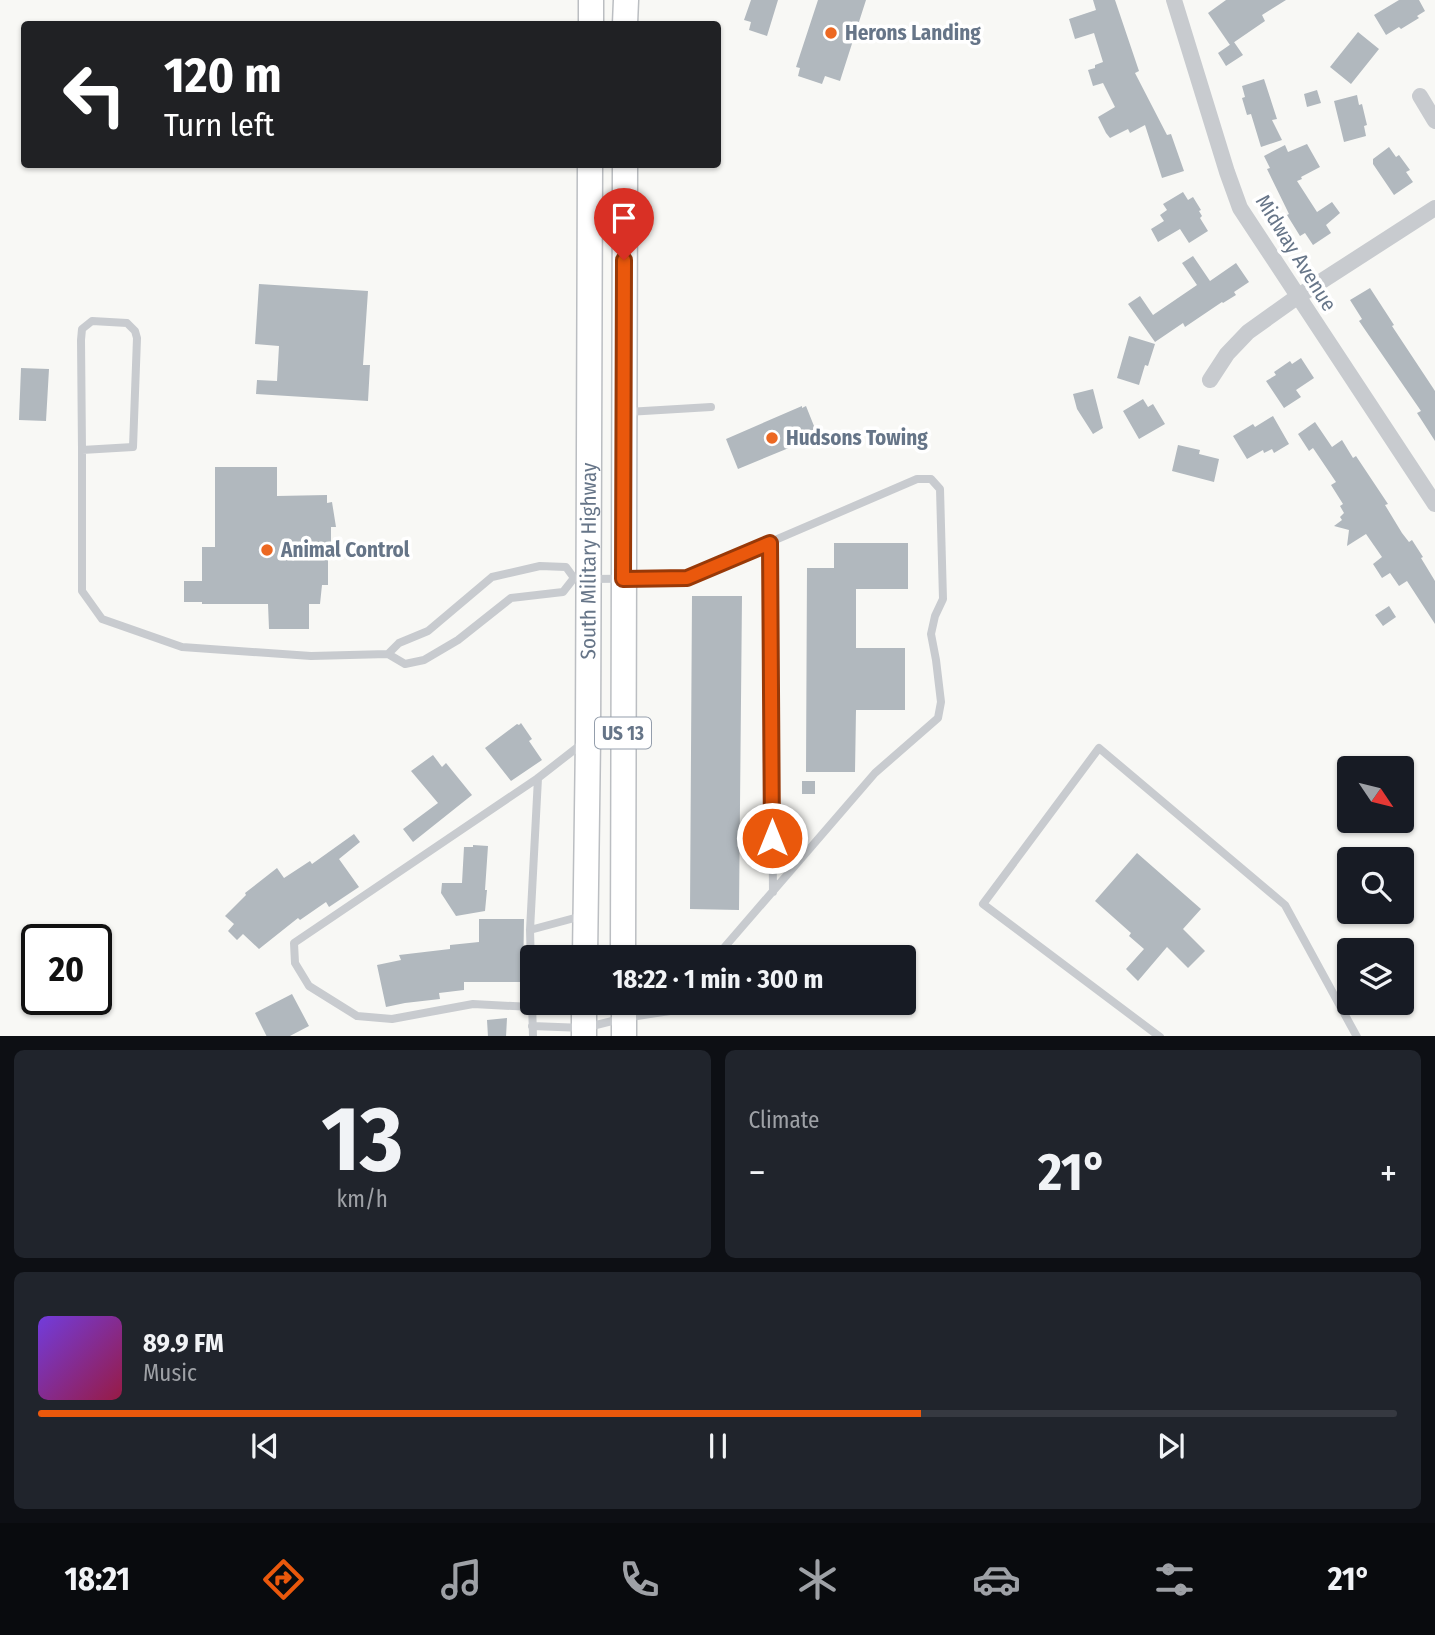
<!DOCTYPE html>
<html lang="en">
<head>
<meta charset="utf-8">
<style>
	body { margin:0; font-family:"Fira Sans Condensed",sans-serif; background:#20242c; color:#f1f3f6; height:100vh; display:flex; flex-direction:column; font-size:26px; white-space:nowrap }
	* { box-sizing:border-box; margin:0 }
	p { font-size:23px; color:#9ea1a6 }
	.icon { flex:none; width:38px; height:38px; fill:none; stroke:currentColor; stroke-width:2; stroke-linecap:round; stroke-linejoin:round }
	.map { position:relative; height:1036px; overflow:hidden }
	.side { display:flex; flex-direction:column; gap:14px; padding:14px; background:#0d0f14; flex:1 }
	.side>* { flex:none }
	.hud { position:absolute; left:21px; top:21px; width:700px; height:147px; border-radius:7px; box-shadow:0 2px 5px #0004; background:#202124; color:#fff; overflow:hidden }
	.needle { width:46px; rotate:125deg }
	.buttons { position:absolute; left:1337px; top:756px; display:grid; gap:14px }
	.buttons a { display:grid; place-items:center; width:77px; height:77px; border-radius:7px; background:#171b24; box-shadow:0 2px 5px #0004; font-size:35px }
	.speed { position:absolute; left:21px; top:924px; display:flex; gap:14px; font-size:35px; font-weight:700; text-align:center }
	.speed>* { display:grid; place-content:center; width:91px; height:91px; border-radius:50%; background:#171b24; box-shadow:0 2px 5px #0004; line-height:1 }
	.speed .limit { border:4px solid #111; border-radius:10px; background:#fff; color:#111 }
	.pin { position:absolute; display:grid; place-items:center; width:60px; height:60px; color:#fff; margin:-72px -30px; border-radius:50% 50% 50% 0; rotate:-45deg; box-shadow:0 0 7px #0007 }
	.pin .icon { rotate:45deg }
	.me { position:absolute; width:77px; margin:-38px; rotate:0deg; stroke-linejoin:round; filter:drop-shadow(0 0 5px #0008) }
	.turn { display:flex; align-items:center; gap:24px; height:147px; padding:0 28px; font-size:32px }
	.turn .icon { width:91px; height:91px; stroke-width:2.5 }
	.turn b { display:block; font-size:49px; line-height:60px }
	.big { font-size:52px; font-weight:700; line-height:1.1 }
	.side .card { flex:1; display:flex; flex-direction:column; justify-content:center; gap:10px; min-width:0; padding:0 24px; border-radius:10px; background:#20242c }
	.side .dial { align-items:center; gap:0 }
	.dial b { font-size:91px; line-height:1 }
	.song { display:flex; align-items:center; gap:21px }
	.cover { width:84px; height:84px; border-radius:10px; background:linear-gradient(135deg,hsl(260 70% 55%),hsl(340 70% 35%)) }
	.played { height:7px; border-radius:4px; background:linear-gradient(90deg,#ea580c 65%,#363941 65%) }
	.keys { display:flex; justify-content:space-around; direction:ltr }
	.heat { display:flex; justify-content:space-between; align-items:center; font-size:38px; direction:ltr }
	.side .tiles { flex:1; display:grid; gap:14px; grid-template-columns:1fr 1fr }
	.card:last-child { grid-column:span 2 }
	.trip { position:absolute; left:520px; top:945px; width:396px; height:70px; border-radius:7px; background:#171b24; box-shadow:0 2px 5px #0004; font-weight:700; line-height:70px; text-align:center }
	.tabs { display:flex; height:112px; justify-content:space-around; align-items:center; background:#090b0e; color:#9ea1a6 }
	.tabs .icon { width:49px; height:49px }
	.tabs .active { color:#ea580c }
	.tabs b { font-size:32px; color:#f1f3f6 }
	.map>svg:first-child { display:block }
</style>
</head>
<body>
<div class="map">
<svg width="1435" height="1037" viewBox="0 0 1435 1037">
	<rect width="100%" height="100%" fill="#f8f8f5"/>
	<path fill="#b1b8be" d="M 751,0 L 778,0 L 767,36 L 749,30 L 751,22 L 744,20 Z
		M 818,0 L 866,0 L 840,81 L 825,76 L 822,84 L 798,76 L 800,68 L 796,67 Z
		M 1093,0 L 1115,0 L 1139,71 L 1135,73 L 1167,135 L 1171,134 L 1184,171 L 1162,178 L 1145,125 L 1130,133 L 1128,129 L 1110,138 L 1106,133 L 1098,117 L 1115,107 L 1103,83 L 1093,86 L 1088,70 L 1095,68 L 1095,65 L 1103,62 L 1094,33 L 1075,39 L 1069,19 L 1096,10 Z
		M 1226,0 L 1286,0 L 1262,15 L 1265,21 L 1230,45 L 1208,13 Z
		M 1399,0 L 1419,0 L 1425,11 L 1417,16 L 1419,18 L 1401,29 L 1399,27 L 1386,35 L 1374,15 Z
		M 1358,32 L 1379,49 L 1351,84 L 1330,67 Z
		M 1234,42 L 1243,55 L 1226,66 L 1218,53 Z
		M 1264,79 L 1277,119 L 1272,120 L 1282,140 L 1261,147 L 1251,114 L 1247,115 L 1242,98 L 1245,97 L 1242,86 Z
		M 1317,90 L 1321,103 L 1307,107 L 1304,94 Z
		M 1357,95 L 1359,105 L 1362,104 L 1367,125 L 1364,126 L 1366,136 L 1344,142 L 1334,101 Z
		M 1307,144 L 1320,167 L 1301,177 L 1302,179 L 1297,181 L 1317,212 L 1332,202 L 1340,213 L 1326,225 L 1331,233 L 1313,245 L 1305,233 L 1300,236 L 1287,215 L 1289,214 L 1267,169 L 1270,168 L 1264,156 L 1285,145 L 1288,152 Z
		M 1389,147 L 1396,157 L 1399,155 L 1410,170 L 1406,172 L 1413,182 L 1394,195 L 1373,164 L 1373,159 Z
		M 1183,192 L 1188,200 L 1193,197 L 1201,210 L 1199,211 L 1202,216 L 1200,218 L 1208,231 L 1189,243 L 1180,229 L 1158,242 L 1151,229 L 1164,221 L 1160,215 L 1167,210 L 1163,204 Z
		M 1193,256 L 1210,281 L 1236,263 L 1249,282 L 1234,292 L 1236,295 L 1223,303 L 1222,302 L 1185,327 L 1183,323 L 1155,342 L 1128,304 L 1140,296 L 1153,315 L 1197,285 L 1182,263 Z
		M 259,284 L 368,291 L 363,365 L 370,365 L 368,401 L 256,394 L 257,380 L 277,381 L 279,346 L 255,344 Z
		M 1370,288 L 1394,325 L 1392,326 L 1435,391 L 1435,441 L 1417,413 L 1421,411 L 1359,321 L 1362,319 L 1350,300 Z
		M 1129,336 L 1155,344 L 1148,366 L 1145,365 L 1139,385 L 1117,378 Z
		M 1301,358 L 1314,378 L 1296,390 L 1301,397 L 1284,408 L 1266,381 L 1276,375 L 1274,372 L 1290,361 L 1292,364 Z
		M 21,368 L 49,369 L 46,421 L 19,420 Z
		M 1093,389 L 1103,428 L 1093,434 L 1077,409 L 1073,394 Z
		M 1143,399 L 1148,407 L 1153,404 L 1165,424 L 1139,439 L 1123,411 Z
		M 802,406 L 802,408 L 806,406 L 818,436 L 738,469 L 726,439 Z
		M 1273,416 L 1289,444 L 1274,453 L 1272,449 L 1264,453 L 1263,450 L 1247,459 L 1233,436 L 1253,424 L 1255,427 Z
		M 1315,422 L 1332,447 L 1342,440 L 1353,458 L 1356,456 L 1388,504 L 1385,505 L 1402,533 L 1409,542 L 1412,540 L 1423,557 L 1421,558 L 1435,581 L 1435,624 L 1407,581 L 1399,586 L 1390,573 L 1382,578 L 1373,564 L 1382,557 L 1366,534 L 1347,546 L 1349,530 L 1334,526 L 1342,520 L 1340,517 L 1344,513 L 1340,506 L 1343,504 L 1331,485 L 1336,482 L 1313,448 L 1309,451 L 1298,434 Z
		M 1178,445 L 1200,450 L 1199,454 L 1219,459 L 1214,482 L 1172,471 Z
		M 215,467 L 277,467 L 277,496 L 327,495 L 327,503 L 332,502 L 336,527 L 331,527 L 331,553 L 328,553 L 328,585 L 322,585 L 320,604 L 309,604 L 309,629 L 269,629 L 268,604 L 202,604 L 202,602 L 184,602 L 184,581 L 202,581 L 202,547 L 215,547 Z
		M 834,543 L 908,543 L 908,589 L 856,589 L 856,648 L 905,648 L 905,710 L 856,710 L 855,772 L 806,772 L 807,568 L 834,568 Z
		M 692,596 L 742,596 L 739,910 L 690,909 Z
		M 1389,606 L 1396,617 L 1383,626 L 1375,615 Z
		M 521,723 L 532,739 L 529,741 L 542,760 L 511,781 L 485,748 L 517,724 L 519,725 Z
		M 433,755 L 442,767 L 446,763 L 472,795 L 413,842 L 403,829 L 438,803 L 411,771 Z
		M 802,781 L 815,781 L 815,794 L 802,794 Z
		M 354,834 L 360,842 L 339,859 L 359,887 L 329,907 L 326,902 L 300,920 L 298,918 L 259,949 L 243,934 L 237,940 L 228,931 L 234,924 L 225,916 L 246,895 L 245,893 L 277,868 L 284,878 L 310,861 L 312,864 Z
		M 473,845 L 488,846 L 485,890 L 487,890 L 485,911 L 456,916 L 441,893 L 442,883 L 462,883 L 464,847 L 473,847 Z
		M 1137,853 L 1201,909 L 1183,929 L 1205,951 L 1188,968 L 1167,947 L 1138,981 L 1126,969 L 1144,949 L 1129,936 L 1131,933 L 1095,901 Z
		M 479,919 L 524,919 L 523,982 L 464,982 L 464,990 L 439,993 L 440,999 L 405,1003 L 386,1007 L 377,965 L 401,960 L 399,955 L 450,949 L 450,945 L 479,942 Z
		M 292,994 L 309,1026 L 288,1037 L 267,1037 L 255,1013 Z
		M 507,1018 L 506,1037 L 488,1037 L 487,1020 Z"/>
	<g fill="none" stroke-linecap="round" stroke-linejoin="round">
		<defs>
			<g id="primary">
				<path d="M 591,24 L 591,0"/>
				<path d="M 625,24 L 626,0"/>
				<path id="s1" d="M 585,957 L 588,739 L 590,164"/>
				<path d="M 623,957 L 625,164"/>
				<path d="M 624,1003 L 624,1037"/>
				<path d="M 584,1037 L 584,1003"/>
			</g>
		</defs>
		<use href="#primary" stroke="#bbbec2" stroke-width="27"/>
		<path stroke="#c8cbcf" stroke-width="8" d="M 627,412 L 711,407
			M 82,450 L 81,340 L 82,329 L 92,321 L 127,323 L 135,331 L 137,338 L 133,447 L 82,450 L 82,591 L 102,619 L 182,647 L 311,656 L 388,654 L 405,664 L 424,660 L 458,640 L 511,598 L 563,592 L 574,578
			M 770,543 L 773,892
			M 592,579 L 687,578 L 917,479 L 931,479 L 940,489 L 943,599 L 935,616 L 931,634 L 936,660 L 941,702 L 938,718 L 875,773 L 716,957
			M 388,654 L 399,643 L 428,631 L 492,577 L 540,566 L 566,567 L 574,578
			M 530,930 L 582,916
			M 532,1007 L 473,1004 L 392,1019 L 357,1016 L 309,986 L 295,963 L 294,943 L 538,778 L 583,743
			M 532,1026 L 584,1028 L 624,1018 L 670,1011 L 677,1003
			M 533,1037 L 530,930 L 538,778
			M 1160,1037 L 983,904 L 1099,748 L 1285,905 L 1357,1037"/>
		<path stroke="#c8cbcf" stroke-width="16" d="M 1174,0 L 1227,172 L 1240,208 L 1435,504
			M 1420,96 L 1435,121
			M 1210,380 L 1227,354 L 1248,332 L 1297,297 L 1435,208"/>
		<use href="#primary" stroke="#fff" stroke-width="24"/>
	</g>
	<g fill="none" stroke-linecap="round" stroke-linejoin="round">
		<defs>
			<path id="route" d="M 624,260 L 623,579 L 687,578 L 770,543 L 772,838"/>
		</defs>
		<use href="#route" stroke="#983908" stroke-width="18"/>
		<use href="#route" stroke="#ea580c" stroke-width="12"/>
	</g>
	<g fill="#ec6822" stroke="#fff" stroke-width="2.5">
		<circle cx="831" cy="33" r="7"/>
		<circle cx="772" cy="438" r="7"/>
		<circle cx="267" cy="550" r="7"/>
	</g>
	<g text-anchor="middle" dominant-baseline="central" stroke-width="7" stroke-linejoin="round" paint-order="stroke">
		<rect fill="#fff" stroke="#949eac" stroke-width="2" x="595" y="717.5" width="56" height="31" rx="5"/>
		<g font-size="19" font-weight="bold" fill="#667588">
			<text x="623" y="733">US 13</text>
		</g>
		<g font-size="21" font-weight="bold" fill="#667588" stroke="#fff" text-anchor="start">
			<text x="845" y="33">Herons Landing</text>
			<text x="786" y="438">Hudsons Towing</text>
			<text x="281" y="550">Animal Control</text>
		</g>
		<g font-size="21" fill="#667588" stroke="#fff">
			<text transform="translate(1296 253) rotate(58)">Midway Avenue</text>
			<text stroke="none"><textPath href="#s1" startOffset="396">South Military Highway</textPath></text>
		</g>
	</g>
</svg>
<div class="buttons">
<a><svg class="needle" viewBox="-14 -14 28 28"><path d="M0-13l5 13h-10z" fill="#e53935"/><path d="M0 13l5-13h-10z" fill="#9ea1a6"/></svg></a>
<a><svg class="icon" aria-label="search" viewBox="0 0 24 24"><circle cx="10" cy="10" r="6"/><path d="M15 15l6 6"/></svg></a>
<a><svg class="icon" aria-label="layers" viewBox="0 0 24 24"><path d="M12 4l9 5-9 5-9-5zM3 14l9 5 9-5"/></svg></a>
</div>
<div class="speed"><div class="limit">20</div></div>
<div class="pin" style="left:624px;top:260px;background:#d93025"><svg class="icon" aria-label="arrive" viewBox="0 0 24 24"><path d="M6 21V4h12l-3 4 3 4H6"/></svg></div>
<svg class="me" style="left:772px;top:838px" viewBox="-20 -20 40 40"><circle r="17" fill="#ea580c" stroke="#fff" stroke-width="3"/><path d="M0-11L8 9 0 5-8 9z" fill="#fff"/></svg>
<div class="trip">18:22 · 1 min · 300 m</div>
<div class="hud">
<div class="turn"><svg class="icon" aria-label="left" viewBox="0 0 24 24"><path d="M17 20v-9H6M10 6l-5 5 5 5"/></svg><div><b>120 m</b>Turn left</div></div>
</div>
</div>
<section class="side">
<div class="tiles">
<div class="card dial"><b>13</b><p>km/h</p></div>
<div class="card"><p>Climate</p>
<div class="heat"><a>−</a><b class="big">21°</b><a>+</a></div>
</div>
<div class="card">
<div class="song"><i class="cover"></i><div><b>89.9 FM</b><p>Music</p></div></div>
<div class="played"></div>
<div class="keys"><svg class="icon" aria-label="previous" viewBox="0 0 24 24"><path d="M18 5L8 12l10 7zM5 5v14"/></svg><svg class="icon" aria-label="pause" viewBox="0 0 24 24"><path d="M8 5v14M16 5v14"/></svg><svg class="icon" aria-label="next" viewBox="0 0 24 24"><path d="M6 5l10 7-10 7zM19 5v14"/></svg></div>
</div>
</div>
</section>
<nav class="tabs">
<b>18:21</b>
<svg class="icon active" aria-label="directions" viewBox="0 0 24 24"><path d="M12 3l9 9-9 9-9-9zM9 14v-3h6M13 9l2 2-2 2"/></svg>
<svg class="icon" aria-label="music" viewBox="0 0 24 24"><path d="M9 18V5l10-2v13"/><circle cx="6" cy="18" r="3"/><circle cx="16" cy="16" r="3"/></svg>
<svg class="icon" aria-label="phone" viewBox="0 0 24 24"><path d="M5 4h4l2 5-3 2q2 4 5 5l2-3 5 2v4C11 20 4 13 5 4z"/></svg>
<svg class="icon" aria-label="climate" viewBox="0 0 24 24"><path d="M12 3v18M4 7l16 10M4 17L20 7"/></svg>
<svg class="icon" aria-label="car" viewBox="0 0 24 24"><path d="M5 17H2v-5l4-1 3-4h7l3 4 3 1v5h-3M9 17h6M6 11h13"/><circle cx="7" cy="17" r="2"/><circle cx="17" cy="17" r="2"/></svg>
<svg class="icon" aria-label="filters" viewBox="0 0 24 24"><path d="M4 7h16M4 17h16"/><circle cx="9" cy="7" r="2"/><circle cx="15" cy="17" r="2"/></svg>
<b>21°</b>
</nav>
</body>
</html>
